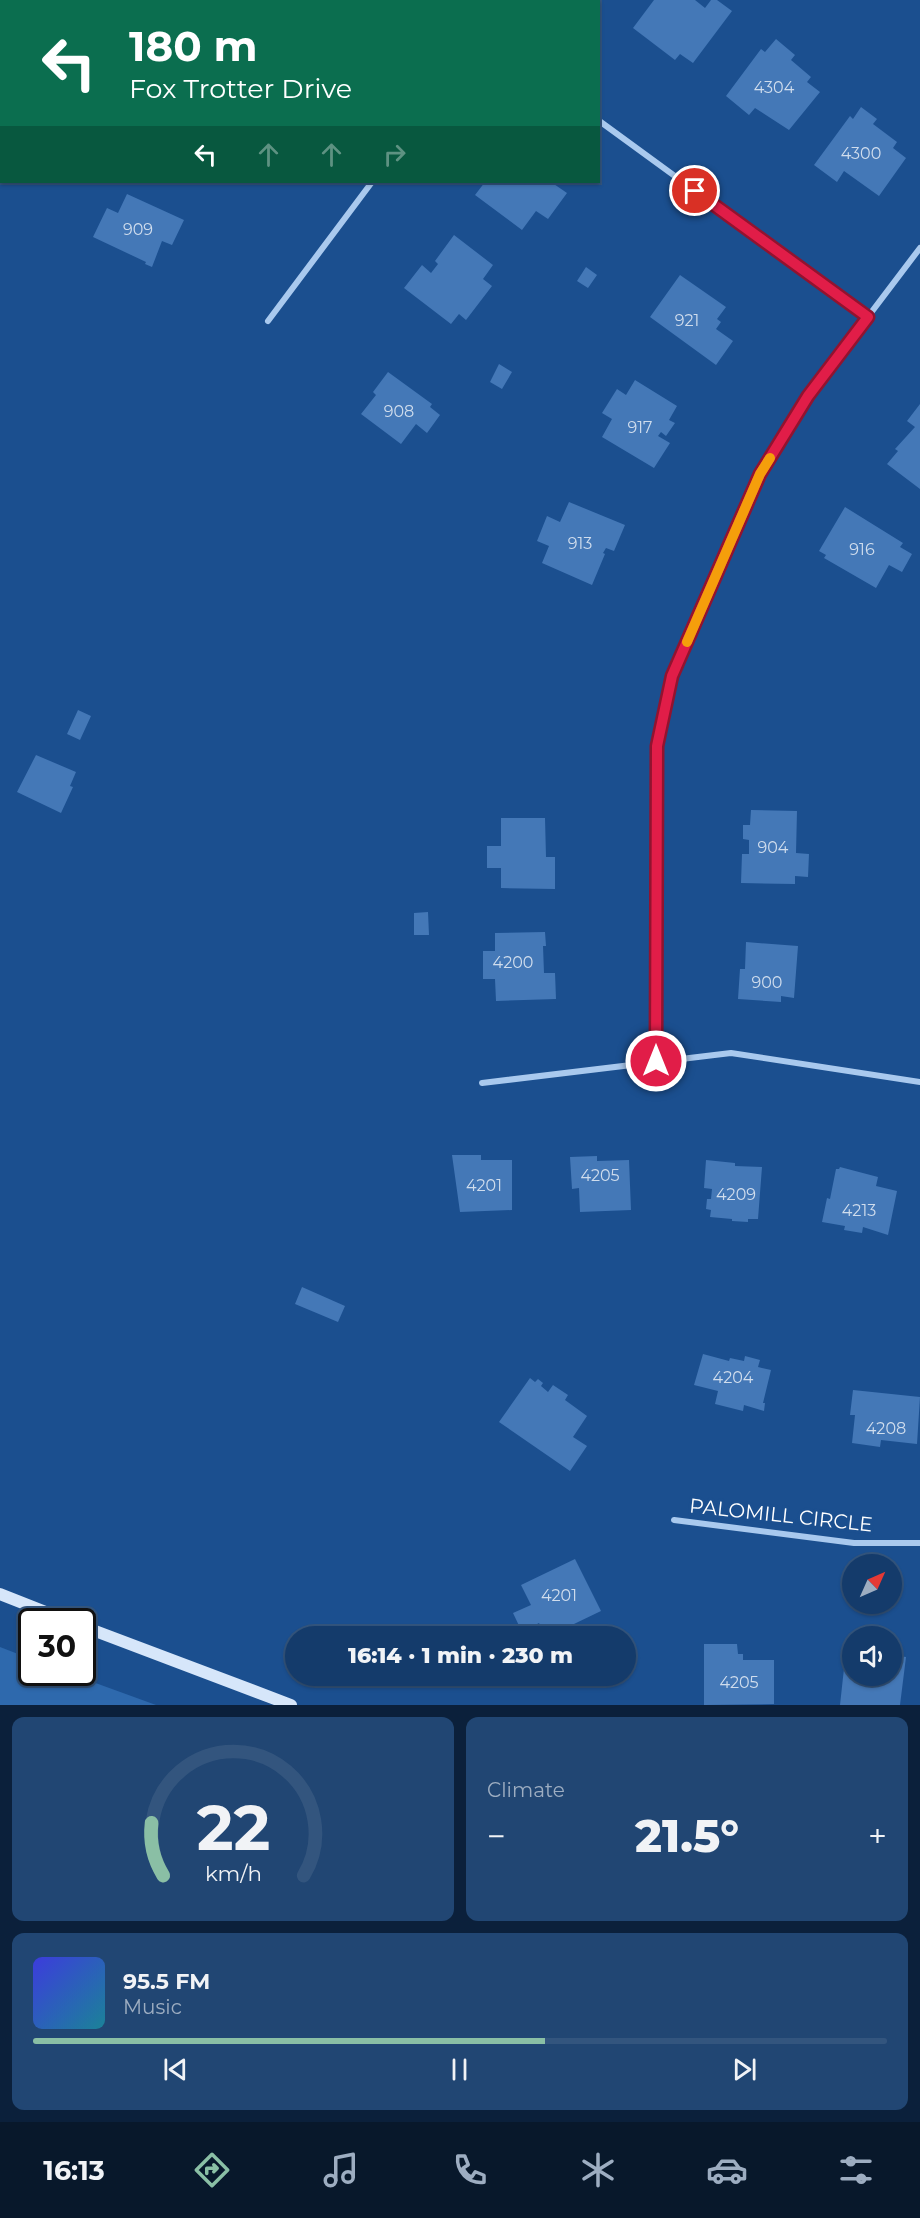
<!DOCTYPE html>
<html lang="en">
<head>
<meta charset="utf-8">
<style>
	body { margin:0; font-family:Montserrat,sans-serif; background:#214673; color:#f1f3f6; height:100vh; display:flex; flex-direction:column; font-size:22px; white-space:nowrap }
	* { box-sizing:border-box; margin:0 }
	p { font-size:20px; color:#9dadc1 }
	.icon { flex:none; width:33px; height:33px; fill:none; stroke:currentColor; stroke-width:2; stroke-linecap:round; stroke-linejoin:round }
	.map { position:relative; height:1705px; overflow:hidden }
	.drawer { display:flex; flex-direction:column; gap:12px; padding:12px; background:#0b203b; flex:1 }
	.drawer>* { flex:none }
	.top-card { position:absolute; left:0px; top:0px; width:600px; height:183px; box-shadow:0 2px 4px #0004,0 0 0 2px #33557e; background:#0b6e4f; color:#fff; overflow:hidden }
	.needle { width:39px; rotate:45deg }
	.buttons { position:absolute; left:842px; top:1554px; display:grid; gap:12px }
	.buttons a { display:grid; place-items:center; width:60px; height:60px; border-radius:50%; background:#143b6b; box-shadow:0 2px 4px #0004,0 0 0 2px #33557e; font-size:30px }
	.speed { position:absolute; left:18px; top:1608px; display:flex; gap:12px; font-size:30px; font-weight:700; text-align:center }
	.speed>* { display:grid; place-content:center; width:78px; height:78px; border-radius:50%; background:#143b6b; box-shadow:0 2px 4px #0004,0 0 0 2px #33557e; line-height:1 }
	.speed .limit { border:3px solid #111; border-radius:9px; background:#fff; color:#111 }
	.pin { position:absolute; display:grid; place-items:center; width:51px; height:51px; color:#fff; margin:-26px; border:3px solid #fff; border-radius:50%; box-shadow:0 2px 6px #0007 }
	.me { position:absolute; width:66px; margin:-33px; rotate:0deg; stroke-linejoin:round; filter:drop-shadow(0 0 4px #0008) }
	.turn { display:flex; align-items:center; gap:21px; height:126px; padding:0 30px; font-size:27px }
	.turn .icon { width:78px; height:78px; stroke-width:2.5 }
	.turn b { display:block; font-size:42px; line-height:51px }
	.lanes { display:flex; align-items:center; height:57px; padding:0 30px; background:#0003; justify-content:center; gap:30px; direction:ltr }
	.lanes .off { opacity:.35 }
	.big { font-size:45px; font-weight:800; line-height:1.1 }
	.drawer .widget { flex:1; display:flex; flex-direction:column; justify-content:center; gap:9px; min-width:0; padding:0 21px; border-radius:12px; background:#214673 }
	.drawer .dial { align-items:center; gap:0 }
	.dial svg { height:156px; overflow:visible; fill:none; stroke:#33557e; stroke-width:7; stroke-linecap:round; text-anchor:middle }
	.dial text { fill:#f1f3f6; stroke:none }
	.song { display:flex; align-items:center; gap:18px }
	.cover { width:72px; height:72px; border-radius:9px; background:linear-gradient(135deg,hsl(240 70% 55%),hsl(190 70% 35%)) }
	.played { height:6px; border-radius:3px; background:linear-gradient(90deg,#8abfa5 60%,#33557e 60%) }
	.keys { display:flex; justify-content:space-around; direction:ltr }
	.heat { display:flex; justify-content:space-between; align-items:center; font-size:33px; direction:ltr }
	.drawer .tiles { flex:1; display:grid; gap:12px; grid-template-columns:1fr 1fr }
	.widget:last-child { grid-column:span 2 }
	.trip { position:absolute; left:285px; top:1626px; width:351px; height:60px; border-radius:30px; background:#143b6b; box-shadow:0 2px 4px #0004,0 0 0 2px #33557e; font-weight:800; line-height:60px; text-align:center }
	.tab-bar { display:flex; height:96px; justify-content:space-around; align-items:center; background:#08182b; color:#9dadc1 }
	.tab-bar .icon { width:42px; height:42px }
	.tab-bar .current { color:#8abfa5 }
	.tab-bar b { font-size:27px; color:#f1f3f6 }
	.map>svg:first-child { display:block }
</style>
</head>
<body>
<div class="map">
<svg width="920" height="1705" viewBox="0 0 920 1705">
	<rect width="100%" height="100%" fill="#1b4f8f"/>
	<path fill="#2e69ad" d="M 0,1647 L 31,1659 L 32,1672 L 68,1673 L 156,1705 L 0,1705 Z"/>
	<path fill="#4478b7" d="M 654,0 L 695,0 L 705,8 L 711,0 L 717,0 L 732,11 L 693,63 L 680,54 L 675,60 L 633,28 Z
		M 776,39 L 795,55 L 791,60 L 811,77 L 807,82 L 820,92 L 789,130 L 755,108 L 749,115 L 726,96 L 761,49 L 765,52 Z
		M 861,107 L 877,119 L 873,124 L 897,142 L 893,148 L 906,158 L 879,196 L 844,171 L 837,182 L 814,165 L 850,116 L 853,119 Z
		M 485,182 L 551,182 L 567,193 L 548,219 L 536,211 L 522,230 L 475,195 Z
		M 127,194 L 184,220 L 172,245 L 162,241 L 152,267 L 145,264 L 146,262 L 93,237 L 107,208 L 118,213 Z
		M 454,235 L 493,265 L 483,279 L 492,286 L 466,320 L 459,314 L 451,324 L 404,288 L 422,265 L 431,273 L 438,264 L 435,261 Z
		M 586,267 L 597,275 L 588,288 L 577,281 Z
		M 680,275 L 726,307 L 717,319 L 721,322 L 716,329 L 733,341 L 716,365 L 650,317 Z
		M 499,364 L 512,372 L 502,389 L 490,382 Z
		M 388,372 L 432,404 L 430,407 L 440,415 L 427,433 L 416,424 L 401,444 L 361,414 L 376,395 L 373,392 Z
		M 635,380 L 677,406 L 669,420 L 675,423 L 666,436 L 661,432 L 658,436 L 670,443 L 654,468 L 602,437 L 612,419 L 602,413 L 617,389 L 626,395 Z
		M 920,404 L 920,489 L 887,464 L 898,451 L 895,449 L 915,427 L 907,421 Z
		M 569,502 L 625,525 L 614,551 L 606,548 L 603,553 L 605,554 L 592,585 L 542,563 L 549,546 L 537,541 L 547,516 L 560,522 Z
		M 845,507 L 903,543 L 900,547 L 912,554 L 902,572 L 889,565 L 876,588 L 824,558 L 826,555 L 819,551 Z
		M 78,710 L 91,716 L 80,740 L 67,734 Z
		M 36,755 L 76,772 L 70,786 L 73,787 L 61,813 L 17,792 Z
		M 751,810 L 797,811 L 796,853 L 809,854 L 808,877 L 795,876 L 795,884 L 741,883 L 742,854 L 749,854 L 749,840 L 743,839 L 743,825 L 750,825 Z
		M 501,818 L 545,818 L 546,857 L 555,857 L 555,889 L 501,888 L 501,868 L 487,868 L 487,846 L 501,846 Z
		M 428,912 L 429,935 L 414,935 L 414,913 Z
		M 545,932 L 546,946 L 543,946 L 544,973 L 555,973 L 556,999 L 496,1001 L 495,979 L 483,979 L 483,951 L 495,951 L 495,933 Z
		M 746,942 L 798,946 L 794,998 L 781,996 L 781,1002 L 738,999 L 740,969 L 745,969 Z
		M 452,1155 L 481,1155 L 481,1160 L 512,1160 L 512,1210 L 460,1212 Z
		M 597,1156 L 597,1161 L 629,1160 L 631,1210 L 580,1212 L 579,1188 L 572,1189 L 570,1157 Z
		M 706,1160 L 735,1163 L 735,1166 L 762,1167 L 758,1219 L 748,1219 L 748,1222 L 732,1221 L 732,1219 L 710,1217 L 711,1210 L 706,1209 L 707,1199 L 711,1199 L 712,1189 L 704,1188 Z
		M 840,1167 L 878,1177 L 876,1186 L 897,1191 L 888,1235 L 863,1227 L 862,1233 L 844,1230 L 845,1226 L 822,1222 L 827,1198 L 830,1199 L 836,1169 L 839,1169 Z
		M 302,1287 L 345,1306 L 338,1322 L 295,1304 Z
		M 703,1354 L 729,1361 L 730,1358 L 744,1361 L 745,1356 L 760,1360 L 758,1367 L 771,1370 L 763,1403 L 765,1403 L 764,1411 L 744,1405 L 743,1411 L 715,1404 L 718,1391 L 694,1385 Z
		M 530,1378 L 535,1382 L 538,1379 L 543,1383 L 541,1386 L 548,1392 L 553,1385 L 568,1395 L 565,1400 L 587,1416 L 573,1437 L 587,1446 L 570,1471 L 499,1422 Z
		M 853,1390 L 920,1397 L 917,1444 L 881,1440 L 880,1447 L 852,1443 L 855,1415 L 850,1415 Z
		M 575,1559 L 601,1611 L 549,1636 L 546,1636 L 539,1623 L 522,1632 L 513,1613 L 531,1605 L 521,1585 Z
		M 704,1644 L 737,1644 L 738,1654 L 743,1654 L 743,1660 L 774,1660 L 774,1704 L 704,1705 Z
		M 846,1650 L 852,1651 L 852,1676 L 891,1676 L 891,1655 L 906,1657 L 900,1705 L 840,1705 Z"/>
	<g fill="none" stroke-linecap="round" stroke-linejoin="round">
		<path stroke="#a9c9ee" stroke-width="6" d="M 434,0 L 436,2
			M 598,120 L 868,317
			M 268,321 L 372,182
			M 656,1061 L 657,746 L 672,676 L 760,474 L 808,396 L 920,248
			M 482,1083 L 731,1053 L 920,1082
			M 674,1520 L 854,1543 L 920,1543"/>
		<path stroke="#d6e6fa" stroke-width="12" d="M 0,1594 L 71,1622
			M 82,1626 L 291,1705"/>
	</g>
	<g fill="none" stroke-linecap="round" stroke-linejoin="round">
		<defs>
			<path id="route" d="M 656,1061 L 657,746 L 672,676 L 760,474 L 808,396 L 868,317 L 695,191"/>
		</defs>
		<use href="#route" stroke="#92132f" stroke-width="15"/>
		<use href="#route" stroke="#e11d48" stroke-width="10"/>
		<path stroke="#f59e0b" stroke-width="10" d="M 687,642 L 760,474 L 770,458"/>
	</g>
	<g text-anchor="middle" dominant-baseline="central" stroke-width="6" stroke-linejoin="round" paint-order="stroke">
		<g font-size="16" fill="#d0dded">
			<text x="774" y="87">4304</text>
			<text x="861" y="153">4300</text>
			<text x="138" y="229">909</text>
			<text x="687" y="320">921</text>
			<text x="399" y="411">908</text>
			<text x="640" y="427">917</text>
			<text x="580" y="543">913</text>
			<text x="862" y="549">916</text>
			<text x="773" y="847">904</text>
			<text x="513" y="962">4200</text>
			<text x="767" y="982">900</text>
			<text x="600" y="1175">4205</text>
			<text x="484" y="1185">4201</text>
			<text x="736" y="1194">4209</text>
			<text x="859" y="1210">4213</text>
			<text x="733" y="1377">4204</text>
			<text x="886" y="1428">4208</text>
			<text x="559" y="1595">4201</text>
			<text x="739" y="1682">4205</text>
		</g>
		<g font-size="20" fill="#fff" stroke="#1b4f8f">
			<text transform="translate(781 1515) rotate(6)">PALOMILL CIRCLE</text>
		</g>
	</g>
</svg>
<div class="buttons">
<a><svg class="needle" viewBox="-14 -14 28 28"><path d="M0-13l5 13h-10z" fill="#e53935"/><path d="M0 13l5-13h-10z" fill="#9dadc1"/></svg></a>
<a><svg class="icon" aria-label="sound" viewBox="0 0 24 24"><path d="M4 9h4l5-4v14l-5-4H4zM17 9q2 3 0 6"/></svg></a>
</div>
<div class="speed"><div class="limit">30</div></div>
<div class="pin" style="left:695px;top:191px;background:#d93025"><svg class="icon" aria-label="arrive" viewBox="0 0 24 24"><path d="M6 21V4h12l-3 4 3 4H6"/></svg></div>
<svg class="me" style="left:656px;top:1061px" viewBox="-20 -20 40 40"><circle r="17" fill="#e11d48" stroke="#fff" stroke-width="3"/><path d="M0-11L8 9 0 5-8 9z" fill="#fff"/></svg>
<div class="trip">16:14 · 1 min · 230 m</div>
<div class="top-card">
<div class="turn"><svg class="icon" aria-label="left" viewBox="0 0 24 24"><path d="M17 20v-9H6M10 6l-5 5 5 5"/></svg><div><b>180 m</b>Fox Trotter Drive</div></div>
<div class="lanes"><svg class="icon" aria-label="left" viewBox="0 0 24 24"><path d="M17 20v-9H6M10 6l-5 5 5 5"/></svg><svg class="icon off" aria-label="ahead" viewBox="0 0 24 24"><path d="M12 20V5M6 11l6-6 6 6"/></svg><svg class="icon off" aria-label="ahead" viewBox="0 0 24 24"><path d="M12 20V5M6 11l6-6 6 6"/></svg><svg class="icon off" aria-label="right" viewBox="0 0 24 24"><path d="M7 20v-9h11M14 6l5 5-5 5"/></svg></div>
</div>
</div>
<section class="drawer">
<div class="tiles">
<div class="widget dial"><svg viewBox="0 0 100 80">
<path d="M14 69A42 42 0 1 1 86 69"/>
<path d="M14 69A42 42 0 0 1 8 42" stroke="#8abfa5"/>
<text x="50" y="56" font-size="32" font-weight="700">22</text>
<text x="50" y="72" font-size="11">km/h</text>
</svg></div>
<div class="widget"><p>Climate</p>
<div class="heat"><a>−</a><b class="big">21.5°</b><a>+</a></div>
</div>
<div class="widget">
<div class="song"><i class="cover"></i><div><b>95.5 FM</b><p>Music</p></div></div>
<div class="played"></div>
<div class="keys"><svg class="icon" aria-label="previous" viewBox="0 0 24 24"><path d="M18 5L8 12l10 7zM5 5v14"/></svg><svg class="icon" aria-label="pause" viewBox="0 0 24 24"><path d="M8 5v14M16 5v14"/></svg><svg class="icon" aria-label="next" viewBox="0 0 24 24"><path d="M6 5l10 7-10 7zM19 5v14"/></svg></div>
</div>
</div>
</section>
<nav class="tab-bar">
<b>16:13</b>
<svg class="icon current" aria-label="directions" viewBox="0 0 24 24"><path d="M12 3l9 9-9 9-9-9zM9 14v-3h6M13 9l2 2-2 2"/></svg>
<svg class="icon" aria-label="music" viewBox="0 0 24 24"><path d="M9 18V5l10-2v13"/><circle cx="6" cy="18" r="3"/><circle cx="16" cy="16" r="3"/></svg>
<svg class="icon" aria-label="phone" viewBox="0 0 24 24"><path d="M5 4h4l2 5-3 2q2 4 5 5l2-3 5 2v4C11 20 4 13 5 4z"/></svg>
<svg class="icon" aria-label="climate" viewBox="0 0 24 24"><path d="M12 3v18M4 7l16 10M4 17L20 7"/></svg>
<svg class="icon" aria-label="car" viewBox="0 0 24 24"><path d="M5 17H2v-5l4-1 3-4h7l3 4 3 1v5h-3M9 17h6M6 11h13"/><circle cx="7" cy="17" r="2"/><circle cx="17" cy="17" r="2"/></svg>
<svg class="icon" aria-label="filters" viewBox="0 0 24 24"><path d="M4 7h16M4 17h16"/><circle cx="9" cy="7" r="2"/><circle cx="15" cy="17" r="2"/></svg>
</nav>
</body>
</html>
